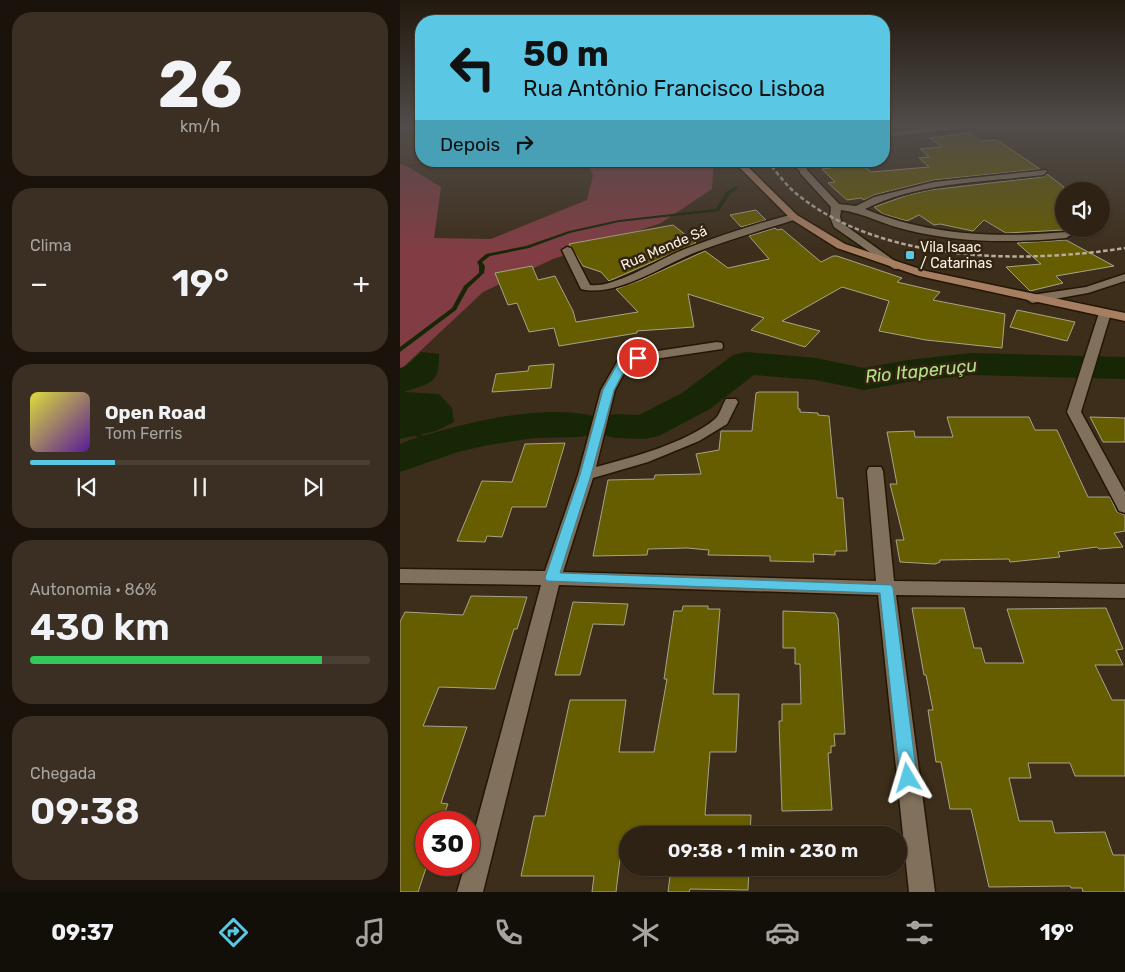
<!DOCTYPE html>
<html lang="pt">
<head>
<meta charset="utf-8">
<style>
	body { margin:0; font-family:Rubik,sans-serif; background:#3a2f22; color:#f1f3f6; height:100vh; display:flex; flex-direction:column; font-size:19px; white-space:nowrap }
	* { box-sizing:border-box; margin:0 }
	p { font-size:16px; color:#a7a4a0 }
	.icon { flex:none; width:28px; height:28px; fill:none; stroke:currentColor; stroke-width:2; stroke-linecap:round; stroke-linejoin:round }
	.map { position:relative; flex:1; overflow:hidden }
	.details { display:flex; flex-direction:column; gap:12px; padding:12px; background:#19130b; width:400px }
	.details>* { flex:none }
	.top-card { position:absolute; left:15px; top:15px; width:475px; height:152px; border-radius:20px; box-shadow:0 1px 4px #0004,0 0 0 1px #493f34; background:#5ac8e5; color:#111; overflow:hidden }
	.controls { position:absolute; left:655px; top:182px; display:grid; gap:10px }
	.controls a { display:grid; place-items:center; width:55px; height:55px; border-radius:50%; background:#2e2214; box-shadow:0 1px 4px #0004,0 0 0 1px #493f34; font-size:25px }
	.speed { position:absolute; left:15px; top:811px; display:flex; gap:10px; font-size:25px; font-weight:700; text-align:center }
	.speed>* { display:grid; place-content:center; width:65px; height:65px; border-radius:50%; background:#2e2214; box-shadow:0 1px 4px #0004,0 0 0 1px #493f34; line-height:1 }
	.speed .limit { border:8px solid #d22; background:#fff; color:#111 }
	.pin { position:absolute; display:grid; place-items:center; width:42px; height:42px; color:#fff; margin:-21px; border:2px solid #fff; border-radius:50%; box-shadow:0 1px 5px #0007 }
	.me { position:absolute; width:55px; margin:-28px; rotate:353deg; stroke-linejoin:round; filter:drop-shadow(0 0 4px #0008) }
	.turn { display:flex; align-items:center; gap:18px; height:105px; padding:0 25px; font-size:22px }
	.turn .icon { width:65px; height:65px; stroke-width:2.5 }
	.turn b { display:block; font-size:35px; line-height:42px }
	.then { display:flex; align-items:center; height:48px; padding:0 25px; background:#0003; gap:10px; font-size:19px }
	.big { font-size:38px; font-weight:600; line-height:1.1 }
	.details .widget { flex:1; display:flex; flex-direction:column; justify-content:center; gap:8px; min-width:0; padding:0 18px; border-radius:20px; background:#3a2f22 }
	.details .dial { align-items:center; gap:0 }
	.dial b { font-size:65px; line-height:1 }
	.song { display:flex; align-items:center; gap:15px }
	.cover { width:60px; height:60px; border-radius:8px; background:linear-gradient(135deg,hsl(60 70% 55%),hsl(270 70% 35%)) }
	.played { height:5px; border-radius:2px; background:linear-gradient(90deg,#5ac8e5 25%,#493f34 25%) }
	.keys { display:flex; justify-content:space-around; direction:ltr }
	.heat { display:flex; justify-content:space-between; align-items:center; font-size:28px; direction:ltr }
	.charge { height:8px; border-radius:4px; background:linear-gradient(90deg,#34c759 86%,#493f34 0) }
	.trip { position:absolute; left:219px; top:826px; width:288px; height:50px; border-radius:25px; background:#2e2214; box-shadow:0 1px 4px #0004,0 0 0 1px #493f34; font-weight:600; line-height:50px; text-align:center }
	.tab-bar { display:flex; height:80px; justify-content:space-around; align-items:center; background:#120e08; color:#a7a4a0 }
	.tab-bar .icon { width:35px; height:35px }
	.tab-bar .active { color:#5ac8e5 }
	.tab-bar b { font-size:22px; color:#f1f3f6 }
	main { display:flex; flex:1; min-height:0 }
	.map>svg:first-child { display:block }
</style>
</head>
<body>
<main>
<section class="details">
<div class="widget dial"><b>26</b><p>km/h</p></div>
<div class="widget"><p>Clima</p>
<div class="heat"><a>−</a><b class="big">19°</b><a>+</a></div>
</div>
<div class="widget">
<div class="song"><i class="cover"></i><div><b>Open Road</b><p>Tom Ferris</p></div></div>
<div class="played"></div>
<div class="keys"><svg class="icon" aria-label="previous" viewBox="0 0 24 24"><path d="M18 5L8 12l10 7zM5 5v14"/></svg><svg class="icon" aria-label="pause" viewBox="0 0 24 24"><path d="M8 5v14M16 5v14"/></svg><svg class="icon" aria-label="next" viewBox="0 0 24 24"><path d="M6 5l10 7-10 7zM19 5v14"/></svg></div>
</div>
<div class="widget"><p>Autonomia · 86%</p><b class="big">430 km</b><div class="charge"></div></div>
<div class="widget"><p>Chegada</p><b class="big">09:38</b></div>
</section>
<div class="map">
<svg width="725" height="892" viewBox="0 0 725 892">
	<rect width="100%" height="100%" fill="#3d2e1b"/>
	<path fill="#46331a" d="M 0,127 L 21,127 L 21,161 L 23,161 L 0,167 Z"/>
	<path fill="#823d44" d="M 186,161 L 314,161 L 312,189 L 261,223 L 153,259 L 83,292 L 0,370 L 0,164 L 7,166 L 41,187 L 34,238 L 91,239 L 187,200 L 193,175 Z"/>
	<path fill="#172705" d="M 21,352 L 39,354 C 40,385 29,383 4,392 L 39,394 L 52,408 L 54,422 L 36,431 L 0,439 L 0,368 L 6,366 Z"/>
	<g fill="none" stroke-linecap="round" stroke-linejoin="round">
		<path fill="#172705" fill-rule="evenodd" d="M 336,186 L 339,187 L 330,194 L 319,211 L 219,222 L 170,233 L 129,248 L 90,256 L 82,262 L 85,266 L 84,273 L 68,288 L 56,310 L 0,352 L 0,347 L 52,308 L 64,286 L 79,273 L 79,266 L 77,262 L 86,254 L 126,246 L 169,231 L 219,220 L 316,209 L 326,192 Z
			M 13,427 L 15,428 L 31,444 L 32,446 L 31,448 L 27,448 L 11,430 L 10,429 L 11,428 Z"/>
		<path fill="#172705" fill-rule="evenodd" d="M 346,352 L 416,358 L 464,368 L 508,360 L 571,353 L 725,357 L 725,379 L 571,375 L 508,382 L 464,390 L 416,380 L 354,375 L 310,409 L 259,436 L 245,439 L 216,438 L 202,435 L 198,428 L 194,434 L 180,437 L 134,438 L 88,445 L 58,452 L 0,472 L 0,444 L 7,441 C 60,424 139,403 194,416 L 198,423 L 202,417 L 216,414 L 239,415 L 282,393 L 333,355 Z"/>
	</g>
	<path fill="#665c00" stroke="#a7a48a" d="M 570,133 L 580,141 L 597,140 L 640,169 L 534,180 L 474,195 L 464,200 L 461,198 L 447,200 L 428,183 L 435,182 L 422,169 L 461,164 L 471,172 L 529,167 L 519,158 L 529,157 L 520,149 L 542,147 L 530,138 Z
		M 647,174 L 664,187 L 664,230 L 606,233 L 584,220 L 573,231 L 540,224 L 534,225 L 519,215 L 507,221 L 483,214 L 474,207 L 508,195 L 530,190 L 643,177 Z
		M 356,210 L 366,220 L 341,227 L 330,215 Z
		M 273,225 L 296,243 L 209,281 L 201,272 L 183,266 L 169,244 Z
		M 375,228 L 377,230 L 382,229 L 421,262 L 433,256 L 437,256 L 502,278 L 497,282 L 540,292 L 533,300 L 605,314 L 602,348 L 526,340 L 479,331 L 489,301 L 442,287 L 382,321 L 420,331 L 405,347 L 351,330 L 364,318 L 288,294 L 294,327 L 237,331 L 237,333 L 159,346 L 154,328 L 129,332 L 117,303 L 108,305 L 95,273 L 132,266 L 138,280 L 155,276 L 173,311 L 176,322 L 238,312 L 216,289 L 241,280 L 305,251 L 328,268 L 369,259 L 349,236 Z
		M 666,240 L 714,266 L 656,276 L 663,283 L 630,291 L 606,267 L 641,264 L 617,243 Z
		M 617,310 L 675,322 L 667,341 L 610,327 Z
		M 154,364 L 151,388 L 92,392 L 96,374 L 128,371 L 129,366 Z
		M 359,392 L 398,392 L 398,409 L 400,409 L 400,412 L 418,413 L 418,415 L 429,416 L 437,498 L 443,498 L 447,551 L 435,551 L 435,555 L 413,554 L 414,562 L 370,561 L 370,556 L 308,555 L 309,550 L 287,548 L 248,549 L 247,555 L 193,556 L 208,480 L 254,479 L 255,475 L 301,474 L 296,454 L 319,450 L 321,431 L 352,431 L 356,393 Z
		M 547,417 L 629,417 L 635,430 L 657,430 L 688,497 L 710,497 L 717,512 L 725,515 L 725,531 L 714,533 L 723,547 L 699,549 L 697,547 L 658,552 L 660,557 L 610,562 L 609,559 L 540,560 L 540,562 L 535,564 L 500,562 L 496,540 L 504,540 L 490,484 L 497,484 L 487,432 L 514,431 L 515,437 L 553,437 Z
		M 690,417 L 725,418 L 725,442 L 703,442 Z
		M 165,443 L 146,507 L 112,507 L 102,537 L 87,536 L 85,542 L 57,541 L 82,481 L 112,482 L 125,444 Z
		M 71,596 L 127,597 L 117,629 L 114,629 L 95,689 L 39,687 L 23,726 L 67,727 L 41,803 L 48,804 L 41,822 L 26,822 L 26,868 L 18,892 L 0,892 L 0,622 L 5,612 L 63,615 Z
		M 173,602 L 228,604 L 224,625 L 193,624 L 180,675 L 155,675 Z
		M 283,606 L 308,606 L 308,609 L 320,609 L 313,694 L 339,694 L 336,752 L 310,752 L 305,815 L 351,815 L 350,835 L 228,835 L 228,851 L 221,851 L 216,892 L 192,892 L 194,876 L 121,876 L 134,816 L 145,816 L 170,700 L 226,700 L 219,752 L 254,752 L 267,679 L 264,679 L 274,611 L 282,611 Z
		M 512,608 L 564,608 L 574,648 L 581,648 L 585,663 L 624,663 L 607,609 L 706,608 L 723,649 L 716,650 L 723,665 L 695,665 L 712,700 L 725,700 L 725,776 L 675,776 L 670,763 L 628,763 L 631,778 L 609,778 L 619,821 L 652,821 L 655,833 L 705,832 L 713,855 L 725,855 L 725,892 L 683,892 L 682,888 L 671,888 L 670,886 L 589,887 L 571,809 L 550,809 L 541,762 L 536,762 L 528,710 L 533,710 L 526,675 L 524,675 Z
		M 383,611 L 435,613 L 438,619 L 445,734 L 434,734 L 435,746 L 431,746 L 431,753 L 428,753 L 432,810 L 382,811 L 379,721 L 382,721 L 382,704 L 401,704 L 400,664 L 395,664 L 395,648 L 383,648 Z
		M 271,868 L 349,868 L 348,890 L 290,889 L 289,892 L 268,892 Z"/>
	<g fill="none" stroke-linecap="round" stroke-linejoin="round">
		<defs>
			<path id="lane" d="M 389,161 L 396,161 L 406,171 L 401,172 Z"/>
			<path id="street" d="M 542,127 L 565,127 L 561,129 L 484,137 L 484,133 Z
				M 399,161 L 407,161 L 407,170 L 439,204 L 456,206 L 474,197 L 534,182 L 646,170 L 647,172 L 643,175 C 585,182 518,182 465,209 C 530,236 597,238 666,232 L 671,235 L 666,238 C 612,243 559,243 507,230 C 484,225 464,213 441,210 L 440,217 L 442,223 L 503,267 L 502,269 L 494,269 L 434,227 L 430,217 L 431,207 L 400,173 Z
				M 394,214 L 397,215 L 397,219 C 365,229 331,239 299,251 C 264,264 217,298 181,289 L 162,250 L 167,247 L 171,248 L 190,285 C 213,289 261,258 285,249 C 320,236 357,223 394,214 Z
				M 725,274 L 725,281 L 688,293 L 632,303 L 626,299 L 632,295 L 686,287 Z
				M 705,309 L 711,313 L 681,412 L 725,492 L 725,513 L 719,511 L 717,507 L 667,412 L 699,313 Z
				M 317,342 L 322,343 L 323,346 L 322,349 L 241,361 L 227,368 L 215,390 L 196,467 C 230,458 287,443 315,419 C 320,415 322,405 326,399 L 336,399 L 338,402 L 327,424 L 299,441 L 248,462 L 193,478 L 163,572 L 476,581 L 467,471 L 469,467 L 481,467 L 483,471 L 494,581 L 725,584 L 725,598 L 496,595 L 535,892 L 509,892 L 478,595 L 159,585 L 83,892 L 57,892 L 65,865 L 69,865 L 69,851 L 141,585 L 0,583 L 0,569 L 145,571 L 178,475 L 201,390 L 217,362 L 238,354 Z"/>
			<path id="secondary" d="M 333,161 L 342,161 L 397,215 L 445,244 L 526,271 L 725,313 L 725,321 L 519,276 L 437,248 L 391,219 Z"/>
		</defs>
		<use href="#lane" stroke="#231604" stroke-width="3"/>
		<use href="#street" stroke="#231604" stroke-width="3"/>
		<use href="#secondary" stroke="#231604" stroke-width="3"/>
		<use href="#lane" fill="#81715c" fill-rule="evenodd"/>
		<use href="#street" fill="#81715c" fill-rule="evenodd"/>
		<use href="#secondary" fill="#a67e62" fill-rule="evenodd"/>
		<path stroke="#b9ae9f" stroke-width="2.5" stroke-dasharray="4.5 2.5" stroke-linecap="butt" d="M 367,161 C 377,172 386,186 398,195 C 483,263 623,264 725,248"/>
	</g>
	<linearGradient id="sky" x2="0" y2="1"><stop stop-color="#22190f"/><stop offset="0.5" stop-color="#514c4a"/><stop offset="1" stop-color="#514c4a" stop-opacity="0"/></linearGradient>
	<rect width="725" height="252" fill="url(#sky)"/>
	<path fill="#5ac8e5" stroke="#3a8295" d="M 238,355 L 243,358 L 226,367 L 214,390 L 191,475 L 160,573 L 491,585 L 493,588 L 517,778 L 515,784 L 508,786 L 502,784 L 500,778 L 480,593 L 147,581 L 145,578 L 180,475 L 203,390 L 218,363 Z"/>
	<rect fill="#5ac8e5" stroke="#322411" stroke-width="2" x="505" y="250" width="10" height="10" rx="2.5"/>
	<g text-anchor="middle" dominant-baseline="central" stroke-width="5" stroke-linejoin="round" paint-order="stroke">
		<g font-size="14" fill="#fbf1e5" stroke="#322411" text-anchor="start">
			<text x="520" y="247">Vila Isaac<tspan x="520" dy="16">/ Catarinas</tspan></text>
		</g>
		<g font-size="14" fill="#fbf1e5" stroke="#322411">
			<text transform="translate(264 248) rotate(-23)">Rua Mende Sá</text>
		</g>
		<g font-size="18" font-style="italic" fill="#b2e287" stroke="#322411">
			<text transform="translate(521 371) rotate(-6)">Rio Itaperuçu</text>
		</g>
	</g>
</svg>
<div class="controls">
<a><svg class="icon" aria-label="sound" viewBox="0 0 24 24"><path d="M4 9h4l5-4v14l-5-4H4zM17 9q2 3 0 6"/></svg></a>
</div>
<div class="speed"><div class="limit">30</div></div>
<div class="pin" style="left:238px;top:358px;background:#d93025"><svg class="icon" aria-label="arrive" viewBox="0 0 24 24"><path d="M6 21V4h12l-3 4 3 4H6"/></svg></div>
<svg class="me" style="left:508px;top:778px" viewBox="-20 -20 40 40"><path d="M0-17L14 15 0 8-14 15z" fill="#5ac8e5" stroke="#fff" stroke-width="4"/></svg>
<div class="trip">09:38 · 1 min · 230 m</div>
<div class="top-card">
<div class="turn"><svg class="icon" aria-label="left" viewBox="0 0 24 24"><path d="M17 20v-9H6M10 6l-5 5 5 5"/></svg><div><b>50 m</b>Rua Antônio Francisco Lisboa</div></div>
<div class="then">Depois<svg class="icon" aria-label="right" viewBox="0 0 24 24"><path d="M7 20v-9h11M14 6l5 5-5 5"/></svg></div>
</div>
</div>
</main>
<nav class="tab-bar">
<b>09:37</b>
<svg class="icon active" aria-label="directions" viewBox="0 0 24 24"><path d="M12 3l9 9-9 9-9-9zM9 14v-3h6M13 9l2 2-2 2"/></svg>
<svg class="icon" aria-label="music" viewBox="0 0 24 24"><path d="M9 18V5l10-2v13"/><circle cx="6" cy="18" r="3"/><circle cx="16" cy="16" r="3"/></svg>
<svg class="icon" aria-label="phone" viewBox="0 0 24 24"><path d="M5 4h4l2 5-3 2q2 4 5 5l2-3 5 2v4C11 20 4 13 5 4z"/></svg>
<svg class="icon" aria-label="climate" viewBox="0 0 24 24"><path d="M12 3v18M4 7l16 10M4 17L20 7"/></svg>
<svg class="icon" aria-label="car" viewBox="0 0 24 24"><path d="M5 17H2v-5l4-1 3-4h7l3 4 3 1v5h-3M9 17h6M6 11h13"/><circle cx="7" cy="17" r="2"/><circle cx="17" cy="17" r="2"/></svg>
<svg class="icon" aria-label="filters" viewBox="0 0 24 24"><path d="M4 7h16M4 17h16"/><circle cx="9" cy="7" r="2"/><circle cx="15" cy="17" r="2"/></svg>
<b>19°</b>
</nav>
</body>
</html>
